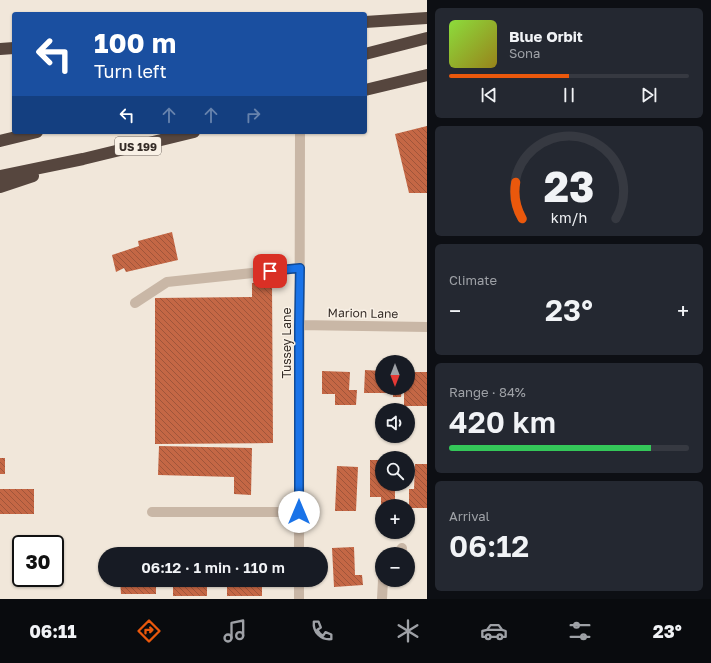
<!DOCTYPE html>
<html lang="en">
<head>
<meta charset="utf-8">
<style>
	body { margin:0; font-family:"Golos Text",sans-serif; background:#242831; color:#f1f3f6; height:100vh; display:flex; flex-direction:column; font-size:15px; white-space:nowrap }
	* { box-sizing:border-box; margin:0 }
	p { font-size:13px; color:#9ea1a6 }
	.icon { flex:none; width:22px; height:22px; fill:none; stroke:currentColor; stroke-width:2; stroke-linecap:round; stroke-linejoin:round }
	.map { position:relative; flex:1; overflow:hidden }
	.sheet { display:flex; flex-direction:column; gap:8px; padding:8px; background:#0d0f14; width:284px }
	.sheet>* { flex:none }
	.hud { position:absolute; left:12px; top:12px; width:355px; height:122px; border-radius:4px; box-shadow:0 1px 3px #0004; background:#1a4fa0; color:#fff; overflow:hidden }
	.needle { width:26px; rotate:180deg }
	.buttons { position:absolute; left:375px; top:355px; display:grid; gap:8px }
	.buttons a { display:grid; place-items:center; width:40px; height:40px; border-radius:50%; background:#171b24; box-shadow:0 1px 3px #0004; font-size:20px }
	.speed { position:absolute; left:12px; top:535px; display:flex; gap:8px; font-size:20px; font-weight:700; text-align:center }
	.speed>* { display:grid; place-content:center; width:52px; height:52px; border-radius:50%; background:#171b24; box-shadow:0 1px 3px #0004; line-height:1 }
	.speed .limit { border:2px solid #111; border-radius:6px; background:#fff; color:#111 }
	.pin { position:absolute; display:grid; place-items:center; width:34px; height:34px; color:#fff; margin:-17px; border-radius:8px; box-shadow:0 2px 6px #0006 }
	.me { position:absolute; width:44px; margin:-22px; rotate:0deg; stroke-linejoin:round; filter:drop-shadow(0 0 3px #0008) }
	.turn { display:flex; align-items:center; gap:14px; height:84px; padding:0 16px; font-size:18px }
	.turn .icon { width:52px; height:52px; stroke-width:2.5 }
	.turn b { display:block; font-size:28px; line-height:34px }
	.lanes { display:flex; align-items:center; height:38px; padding:0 16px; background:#0003; justify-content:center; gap:20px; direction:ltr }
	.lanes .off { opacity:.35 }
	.big { font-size:30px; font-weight:600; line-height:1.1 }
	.sheet .widget { flex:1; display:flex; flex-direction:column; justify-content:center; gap:6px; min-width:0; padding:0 14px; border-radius:6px; background:#242831 }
	.sheet .dial { align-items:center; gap:0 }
	.dial svg { height:104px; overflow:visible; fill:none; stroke:#363941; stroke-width:7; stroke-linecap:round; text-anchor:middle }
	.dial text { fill:#f1f3f6; stroke:none }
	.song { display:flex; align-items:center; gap:12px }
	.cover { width:48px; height:48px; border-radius:6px; background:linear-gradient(135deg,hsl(90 70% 55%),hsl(50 70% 35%)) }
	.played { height:4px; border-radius:2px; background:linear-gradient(90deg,#ea580c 50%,#363941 50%) }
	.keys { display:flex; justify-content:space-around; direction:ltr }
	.heat { display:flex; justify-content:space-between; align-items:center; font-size:22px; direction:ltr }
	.charge { height:6px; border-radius:3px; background:linear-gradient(90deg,#34c759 84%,#363941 0) }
	.trip { position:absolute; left:98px; top:547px; width:230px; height:40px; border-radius:20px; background:#171b24; box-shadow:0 1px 3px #0004; font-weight:600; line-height:40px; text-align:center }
	.tabs { display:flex; height:64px; justify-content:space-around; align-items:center; background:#090b0e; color:#9ea1a6 }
	.tabs .icon { width:28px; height:28px }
	.tabs .current { color:#ea580c }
	.tabs b { font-size:18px; color:#f1f3f6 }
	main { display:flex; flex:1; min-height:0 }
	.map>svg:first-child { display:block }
</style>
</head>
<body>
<main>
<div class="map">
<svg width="427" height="599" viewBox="0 0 427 599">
	<defs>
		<pattern id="building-back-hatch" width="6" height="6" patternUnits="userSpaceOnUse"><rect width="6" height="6" fill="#c46745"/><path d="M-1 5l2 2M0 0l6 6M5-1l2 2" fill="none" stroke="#a0553a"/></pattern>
	</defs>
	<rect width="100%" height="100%" fill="#f1e7da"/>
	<path fill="url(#building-back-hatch)" d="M 427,126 L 427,193 L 409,193 L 395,134 Z
		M 172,232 L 178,260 L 126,272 L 124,268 L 116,272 L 112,255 L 139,246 L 138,241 Z
		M 252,283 L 272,283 L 273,443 L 155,444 L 155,298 L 252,297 Z
		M 365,370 L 382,371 L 382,388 L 402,388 L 401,397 L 393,397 L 393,393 L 364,393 Z
		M 322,371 L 350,372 L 349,390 L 357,390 L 356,405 L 335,405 L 335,394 L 322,394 Z
		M 408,372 L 427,372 L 427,406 L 404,406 L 404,388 L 408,388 Z
		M 159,446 L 252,448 L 251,495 L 234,494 L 234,477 L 158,475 Z
		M 0,458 L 5,458 L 5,474 L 0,474 Z
		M 370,460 L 382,460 L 382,484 L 395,484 L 395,506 L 381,506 L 381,497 L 370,497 Z
		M 415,464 L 427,464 L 427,508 L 409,508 L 409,489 L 414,489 Z
		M 337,466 L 358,467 L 356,511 L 335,511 Z
		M 0,489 L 34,489 L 34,514 L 0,514 Z
		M 354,547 L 355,575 L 362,575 L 363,585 L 334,587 L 332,548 Z
		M 120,580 L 156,580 L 156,594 L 121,594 Z
		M 173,580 L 207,580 L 207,596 L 173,596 Z
		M 227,580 L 262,580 L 262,596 L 227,596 Z"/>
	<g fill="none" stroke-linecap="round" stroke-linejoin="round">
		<path stroke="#c9b7a6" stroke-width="10" d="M 135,303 L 167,282 L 300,268
			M 299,325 L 427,327
			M 152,512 L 299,512
			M 299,554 L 300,132
			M 397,554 L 402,548
			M 299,599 L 299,580
			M 382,599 L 383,580"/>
		<path stroke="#56463e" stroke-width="12" d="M 365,22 L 427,18
			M 0,49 L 14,48
			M 365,54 L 427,38
			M 365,90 L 427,75
			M 0,141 L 37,132
			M 0,176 L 83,159 L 194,132
			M 0,187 L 33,176"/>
	</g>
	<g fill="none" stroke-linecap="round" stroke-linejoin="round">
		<defs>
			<path id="route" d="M 270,271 L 300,268 L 299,326 L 299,512"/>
		</defs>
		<use href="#route" stroke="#114b97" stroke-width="10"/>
		<use href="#route" stroke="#1a73e8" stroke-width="7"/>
	</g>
	<g text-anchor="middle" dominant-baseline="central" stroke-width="3" stroke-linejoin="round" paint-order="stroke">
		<rect fill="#f9f1e6" stroke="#706760" stroke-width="1" x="115" y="137" width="46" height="18" rx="3"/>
		<g font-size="11" font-weight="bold" fill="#352c27">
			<text x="138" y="146">US 199</text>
		</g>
		<g font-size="12" fill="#352c27" stroke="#f9f1e6">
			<text transform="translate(363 313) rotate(1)">Marion Lane</text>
			<text transform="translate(286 343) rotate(-90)">Tussey Lane</text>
		</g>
	</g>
</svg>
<div class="buttons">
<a><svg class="needle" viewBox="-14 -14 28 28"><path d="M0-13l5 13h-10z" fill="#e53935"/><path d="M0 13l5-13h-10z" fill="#9ea1a6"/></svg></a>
<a><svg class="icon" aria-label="sound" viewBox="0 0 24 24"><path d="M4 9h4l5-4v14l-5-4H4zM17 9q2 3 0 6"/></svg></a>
<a><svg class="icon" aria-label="search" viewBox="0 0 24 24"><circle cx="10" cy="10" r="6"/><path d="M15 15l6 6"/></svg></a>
<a>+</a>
<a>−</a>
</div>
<div class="speed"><div class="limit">30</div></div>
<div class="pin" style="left:270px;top:271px;background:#d93025"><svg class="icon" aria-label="arrive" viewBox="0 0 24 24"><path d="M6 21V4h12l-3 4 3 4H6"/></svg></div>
<svg class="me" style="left:299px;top:512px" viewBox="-20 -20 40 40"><circle r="19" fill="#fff"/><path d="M0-13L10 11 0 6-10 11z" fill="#1a73e8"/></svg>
<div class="trip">06:12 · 1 min · 110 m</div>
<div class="hud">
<div class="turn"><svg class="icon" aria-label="left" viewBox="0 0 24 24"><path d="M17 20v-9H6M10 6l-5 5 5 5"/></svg><div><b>100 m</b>Turn left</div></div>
<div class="lanes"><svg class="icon" aria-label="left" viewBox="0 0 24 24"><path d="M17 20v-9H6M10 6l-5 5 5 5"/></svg><svg class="icon off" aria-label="ahead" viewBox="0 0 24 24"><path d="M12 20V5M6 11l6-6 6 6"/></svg><svg class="icon off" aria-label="ahead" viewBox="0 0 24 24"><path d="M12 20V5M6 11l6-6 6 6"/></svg><svg class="icon off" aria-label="right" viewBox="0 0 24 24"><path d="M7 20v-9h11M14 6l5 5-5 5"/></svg></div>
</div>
</div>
<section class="sheet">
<div class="widget">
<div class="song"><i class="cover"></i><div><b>Blue Orbit</b><p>Sona</p></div></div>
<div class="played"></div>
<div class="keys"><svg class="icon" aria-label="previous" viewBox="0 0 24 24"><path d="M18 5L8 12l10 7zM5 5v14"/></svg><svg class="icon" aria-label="pause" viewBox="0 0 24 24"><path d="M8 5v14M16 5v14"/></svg><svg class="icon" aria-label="next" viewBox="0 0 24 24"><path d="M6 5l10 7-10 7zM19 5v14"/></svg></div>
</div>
<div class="widget dial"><svg viewBox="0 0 100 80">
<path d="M14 69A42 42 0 1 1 86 69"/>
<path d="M14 69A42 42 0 0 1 9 41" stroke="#ea580c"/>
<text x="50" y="56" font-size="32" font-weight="700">23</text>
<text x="50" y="72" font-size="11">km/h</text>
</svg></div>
<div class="widget"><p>Climate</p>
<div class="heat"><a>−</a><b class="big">23°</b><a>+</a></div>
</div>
<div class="widget"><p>Range · 84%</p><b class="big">420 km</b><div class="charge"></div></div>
<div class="widget"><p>Arrival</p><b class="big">06:12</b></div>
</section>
</main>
<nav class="tabs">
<b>06:11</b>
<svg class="icon current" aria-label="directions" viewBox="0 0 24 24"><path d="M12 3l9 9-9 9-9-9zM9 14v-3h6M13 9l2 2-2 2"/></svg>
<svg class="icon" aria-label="music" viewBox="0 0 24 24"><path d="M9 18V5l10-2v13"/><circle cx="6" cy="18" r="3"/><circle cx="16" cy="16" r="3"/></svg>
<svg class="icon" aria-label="phone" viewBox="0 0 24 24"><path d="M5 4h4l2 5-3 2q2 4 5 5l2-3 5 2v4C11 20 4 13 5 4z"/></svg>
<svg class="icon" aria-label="climate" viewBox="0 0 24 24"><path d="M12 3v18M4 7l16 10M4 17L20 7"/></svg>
<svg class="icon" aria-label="car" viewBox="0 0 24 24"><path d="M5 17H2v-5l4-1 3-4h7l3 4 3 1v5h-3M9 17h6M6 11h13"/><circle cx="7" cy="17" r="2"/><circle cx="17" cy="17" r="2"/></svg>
<svg class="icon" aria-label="filters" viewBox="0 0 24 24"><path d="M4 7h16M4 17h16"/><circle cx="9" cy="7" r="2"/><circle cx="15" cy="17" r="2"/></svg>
<b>23°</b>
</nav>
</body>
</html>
